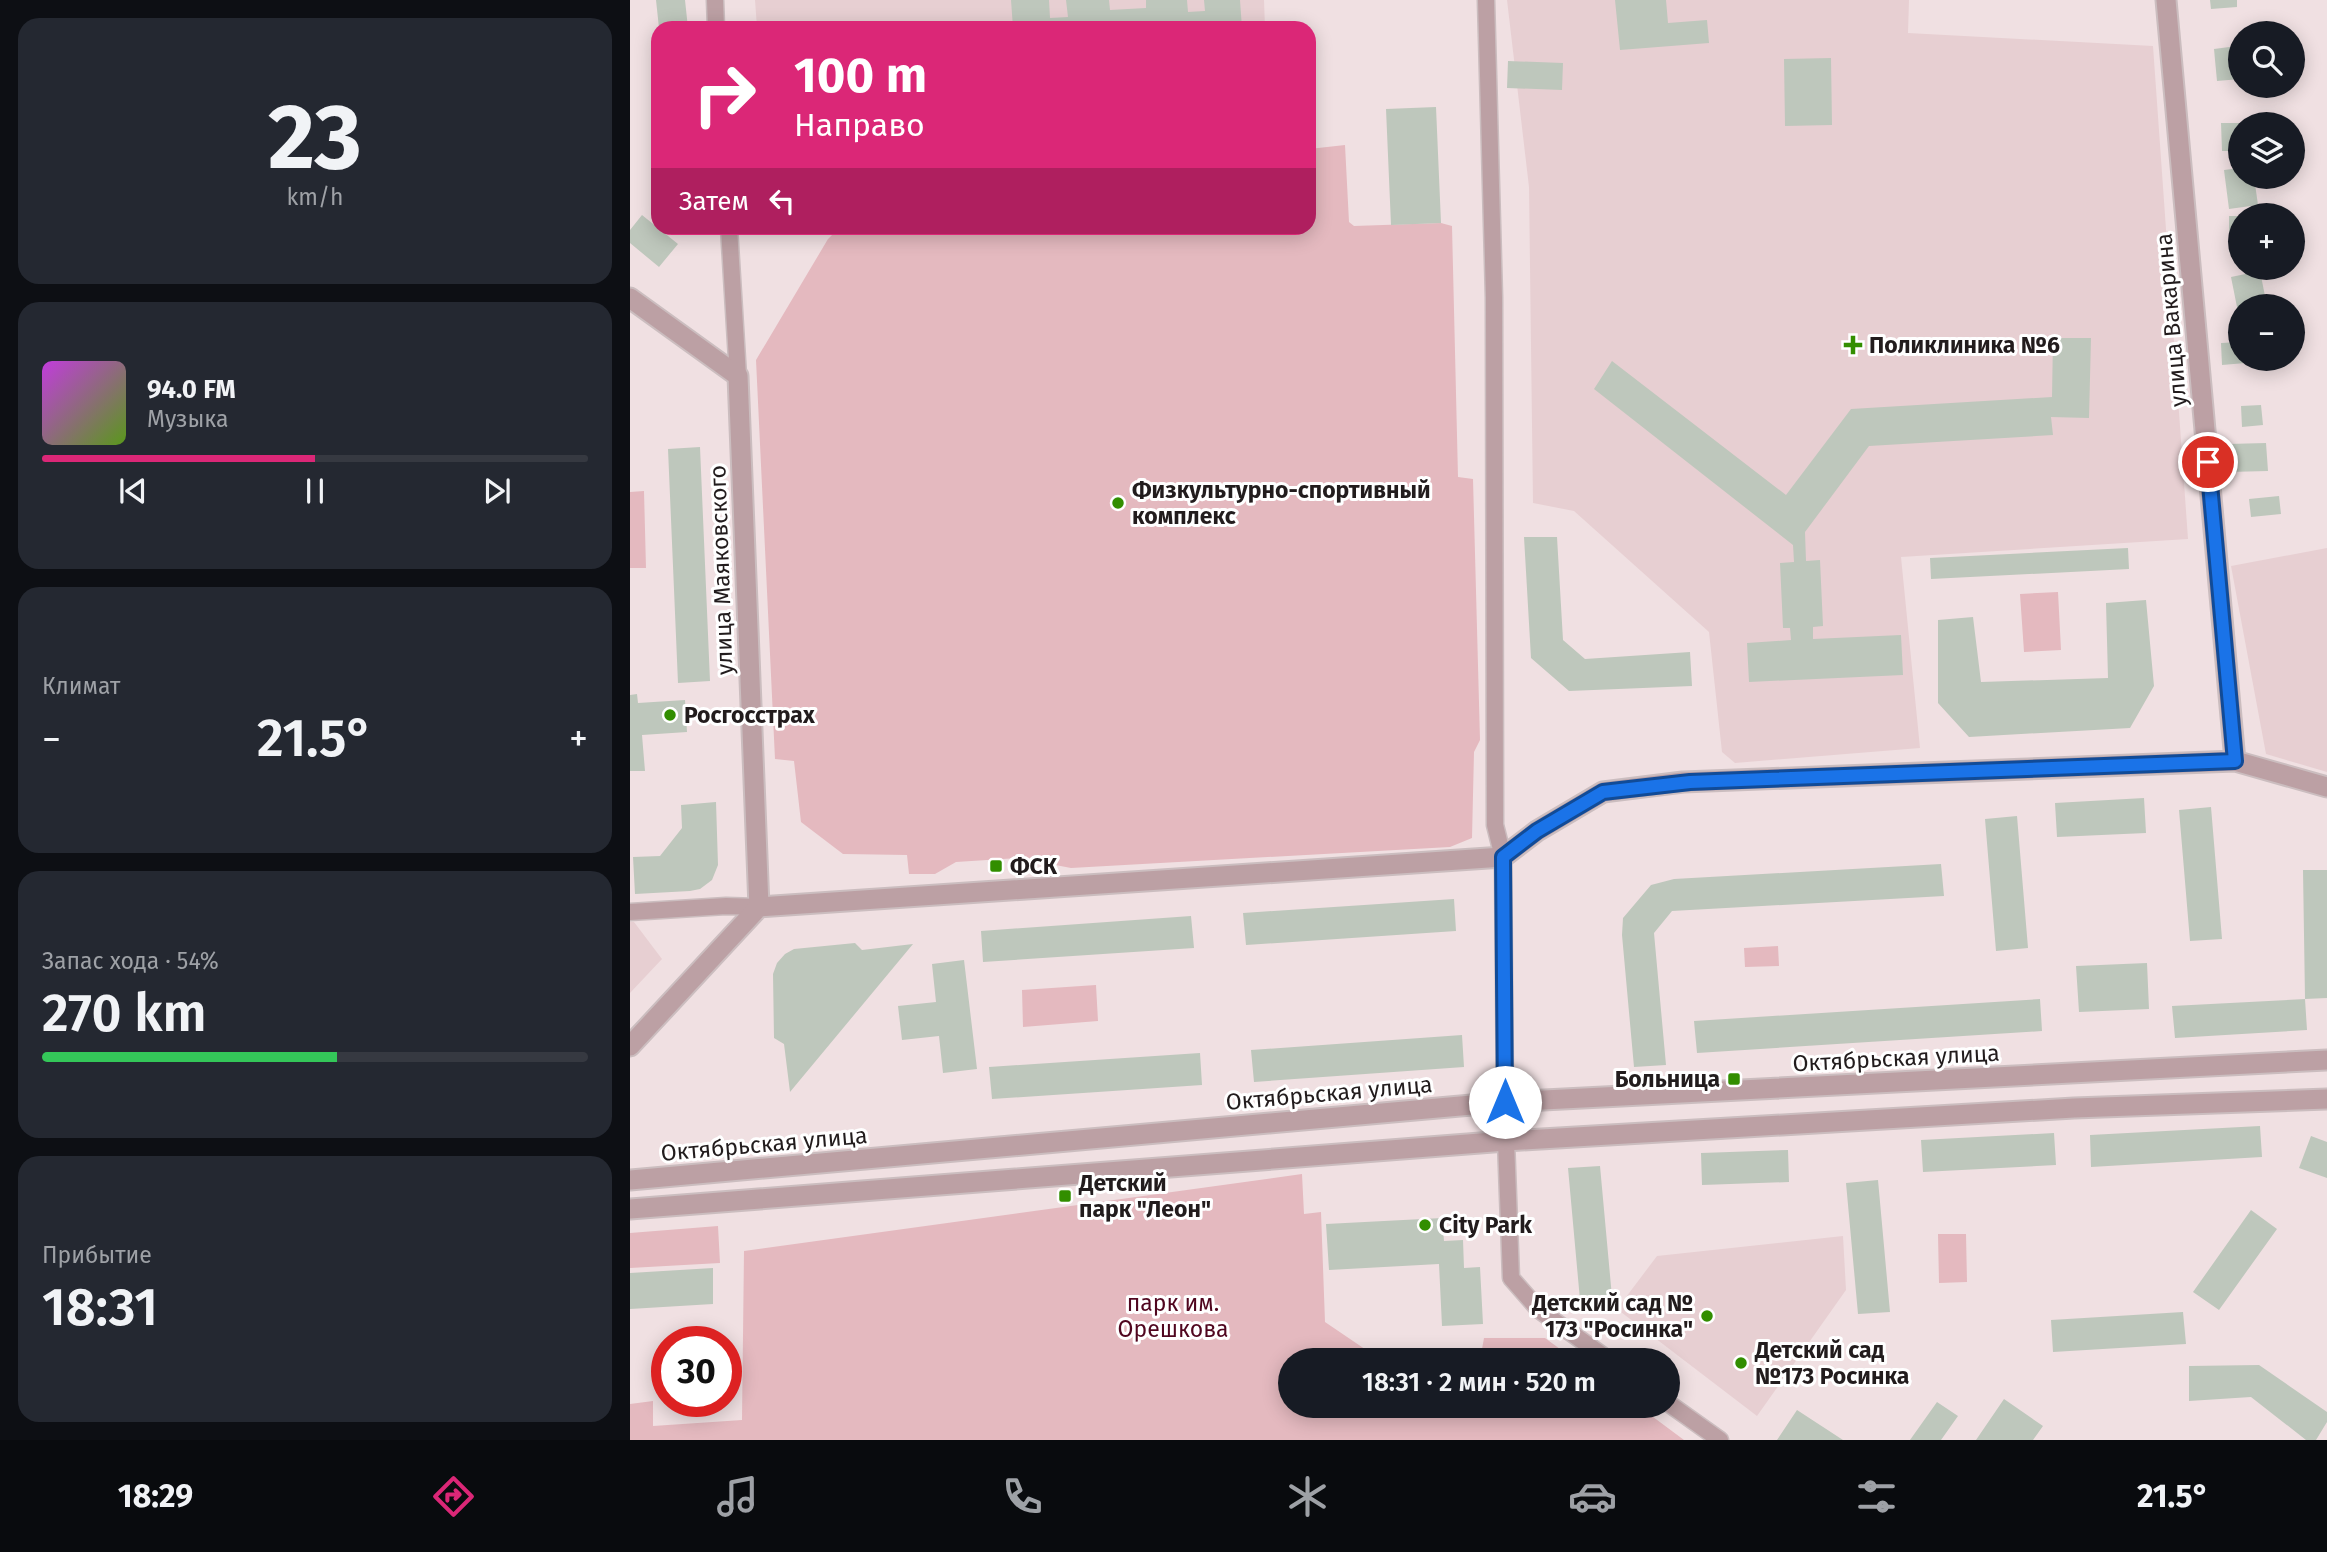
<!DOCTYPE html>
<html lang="ru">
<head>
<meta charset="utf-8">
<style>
	body { margin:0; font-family:"Fira Sans",sans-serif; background:#242831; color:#f1f3f6; height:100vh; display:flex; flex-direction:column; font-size:26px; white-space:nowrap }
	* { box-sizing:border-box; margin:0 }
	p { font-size:23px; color:#9ea1a6 }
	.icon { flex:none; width:38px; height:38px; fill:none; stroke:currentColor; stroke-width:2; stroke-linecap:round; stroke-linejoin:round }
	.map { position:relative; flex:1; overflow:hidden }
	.drawer { display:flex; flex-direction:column; gap:18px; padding:18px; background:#0d0f14; width:630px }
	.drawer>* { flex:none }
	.hud { position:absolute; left:21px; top:21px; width:665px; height:214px; border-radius:21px; box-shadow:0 4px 18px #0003; background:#db2777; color:#fff; overflow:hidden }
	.fabs { position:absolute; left:1598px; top:21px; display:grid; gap:14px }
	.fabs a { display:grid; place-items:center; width:77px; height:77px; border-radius:50%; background:#171b24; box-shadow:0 4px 18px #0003; font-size:35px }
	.speed { position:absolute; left:21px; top:1326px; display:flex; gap:14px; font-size:35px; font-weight:700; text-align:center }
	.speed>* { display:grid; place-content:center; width:91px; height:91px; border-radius:50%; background:#171b24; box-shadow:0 4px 18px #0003; line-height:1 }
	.speed .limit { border:10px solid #d22; background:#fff; color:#111 }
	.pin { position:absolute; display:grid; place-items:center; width:60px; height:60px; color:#fff; margin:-30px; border:4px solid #fff; border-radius:50%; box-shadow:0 2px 7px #0007 }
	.me { position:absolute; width:77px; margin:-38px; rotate:0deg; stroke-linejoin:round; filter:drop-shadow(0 0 5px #0008) }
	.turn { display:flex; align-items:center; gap:24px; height:147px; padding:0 28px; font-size:32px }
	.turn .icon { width:91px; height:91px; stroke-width:2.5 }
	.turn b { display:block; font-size:49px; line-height:60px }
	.then { display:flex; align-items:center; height:66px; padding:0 28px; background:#0003; gap:14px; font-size:26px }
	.big { font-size:52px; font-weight:600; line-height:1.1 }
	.drawer .widget { flex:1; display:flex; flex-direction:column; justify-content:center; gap:10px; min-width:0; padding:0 24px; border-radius:21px; background:#242831 }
	.drawer .dial { align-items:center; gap:0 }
	.dial b { font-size:91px; line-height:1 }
	.song { display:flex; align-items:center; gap:21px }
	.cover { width:84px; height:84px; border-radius:10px; background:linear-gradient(135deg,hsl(290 70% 55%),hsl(90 70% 35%)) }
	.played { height:7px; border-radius:4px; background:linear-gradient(90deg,#db2777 50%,#363941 50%) }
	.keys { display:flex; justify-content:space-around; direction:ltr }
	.heat { display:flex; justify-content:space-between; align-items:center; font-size:38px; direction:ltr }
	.charge { height:10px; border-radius:5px; background:linear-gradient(90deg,#34c759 54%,#363941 0) }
	.trip { position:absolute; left:648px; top:1348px; width:402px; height:70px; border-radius:35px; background:#171b24; box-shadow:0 4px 18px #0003; font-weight:600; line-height:70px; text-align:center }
	.tabs { display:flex; height:112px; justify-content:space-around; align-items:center; background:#090b0e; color:#9ea1a6 }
	.tabs .icon { width:49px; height:49px }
	.tabs .on { color:#db2777 }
	.tabs b { font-size:32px; color:#f1f3f6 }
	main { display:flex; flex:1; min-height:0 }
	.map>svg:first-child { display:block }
</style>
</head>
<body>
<main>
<section class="drawer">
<div class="widget dial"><b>23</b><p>km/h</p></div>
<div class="widget">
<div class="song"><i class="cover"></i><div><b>94.0 FM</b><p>Музыка</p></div></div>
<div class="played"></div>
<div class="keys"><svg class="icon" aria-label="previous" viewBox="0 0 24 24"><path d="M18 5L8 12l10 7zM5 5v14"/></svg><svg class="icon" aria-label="pause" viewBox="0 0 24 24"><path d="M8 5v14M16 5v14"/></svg><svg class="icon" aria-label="next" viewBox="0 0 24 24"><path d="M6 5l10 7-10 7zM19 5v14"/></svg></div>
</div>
<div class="widget"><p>Климат</p>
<div class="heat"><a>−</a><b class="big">21.5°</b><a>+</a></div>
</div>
<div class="widget"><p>Запас хода · 54%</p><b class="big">270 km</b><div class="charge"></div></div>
<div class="widget"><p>Прибытие</p><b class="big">18:31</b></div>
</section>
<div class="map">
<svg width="1697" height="1440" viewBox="0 0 1697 1440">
	<rect width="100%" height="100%" fill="#f0e0e2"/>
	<path fill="#e7cfd2" d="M 125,0 L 634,0 L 635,28 L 127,28 Z
		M 877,0 L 1279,0 L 1278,33 L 1523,46 L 1558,539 L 1271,557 L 1290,748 L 1105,763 L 1092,752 L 1079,632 L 944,511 L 903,503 L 899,187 Z
		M 1697,548 L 1697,772 L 1636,754 L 1601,566 Z
		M 0,922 L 4,922 L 32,959 L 0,993 Z
		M 1213,1236 L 1216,1290 L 1127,1416 L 987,1309 L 1027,1256 Z"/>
	<path fill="#e4b9bf" d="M 715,145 L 719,222 L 724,226 L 811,223 L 822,226 L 828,477 L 843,479 L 850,740 L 844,752 L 842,838 L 820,847 L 441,868 L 389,858 L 326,862 L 305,874 L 279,874 L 277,855 L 213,854 L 171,822 L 164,761 L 145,759 L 126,360 L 198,239 L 209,228 L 679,228 L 679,149 Z
		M 14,491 L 16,568 L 0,568 L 0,492 Z
		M 1428,592 L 1431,650 L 1394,652 L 1390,594 Z
		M 1148,946 L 1149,966 L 1115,967 L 1114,948 Z
		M 466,985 L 468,1021 L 393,1027 L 392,990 Z
		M 672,1174 L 674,1214 L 691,1212 L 695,1322 L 751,1360 L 660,1360 L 660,1405 L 1007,1405 L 1054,1440 L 0,1440 L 0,1404 L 23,1401 L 23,1426 L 112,1420 L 114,1251 Z
		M 88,1226 L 90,1263 L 0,1268 L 0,1233 Z
		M 1308,1234 L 1336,1234 L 1337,1282 L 1309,1283 Z
		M 854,1338 L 915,1338 L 945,1360 L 850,1360 Z"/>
	<path fill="#bec7bc" d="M 26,0 L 55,0 L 58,28 L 29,28 Z
		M 381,0 L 419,0 L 420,18 L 438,17 L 436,0 L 479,0 L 480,10 L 516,8 L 516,0 L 557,0 L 558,12 L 575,11 L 574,0 L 610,0 L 612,28 L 383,28 Z
		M 985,0 L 1036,0 L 1038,23 L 1077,20 L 1079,43 L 990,50 Z
		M 1580,0 L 1607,0 L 1607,7 L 1581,9 Z
		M 1607,46 L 1610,79 L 1587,81 L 1584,49 Z
		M 1201,58 L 1202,125 L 1155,126 L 1154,59 Z
		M 878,61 L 933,63 L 932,90 L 877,88 Z
		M 806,107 L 811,223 L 761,225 L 756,109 Z
		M 1591,123 L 1610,123 L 1610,151 L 1592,151 Z
		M 1610,168 L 1610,177 L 1624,177 L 1628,205 L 1599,209 L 1594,170 Z
		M 12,215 L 48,244 L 29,267 L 0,243 L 0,230 Z
		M 1599,216 L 1610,216 L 1610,252 L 1599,252 Z
		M 1630,271 L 1637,306 L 1610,306 L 1609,317 L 1601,277 Z
		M 1423,338 L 1461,338 L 1459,418 L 1421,417 L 1423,435 L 1239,446 L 1175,532 L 1176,561 L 1190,560 L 1193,626 L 1183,627 L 1183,639 L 1271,635 L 1273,675 L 1119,682 L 1117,643 L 1161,640 L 1160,628 L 1153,628 L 1150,563 L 1164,562 L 1163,545 L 964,389 L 982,361 L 1156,495 L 1221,409 L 1422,397 Z
		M 1610,342 L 1610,359 L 1627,359 L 1627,362 L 1592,365 L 1591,343 Z
		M 1631,405 L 1633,425 L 1612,427 L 1611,406 Z
		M 1636,443 L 1638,471 L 1599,472 L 1598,444 Z
		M 70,447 L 80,681 L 48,683 L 38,449 Z
		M 1649,496 L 1651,514 L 1621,517 L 1619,499 Z
		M 894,537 L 927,537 L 933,640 L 955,659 L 1060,652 L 1062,686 L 939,691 L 901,658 Z
		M 1498,548 L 1499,569 L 1301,579 L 1300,558 Z
		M 1516,600 L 1524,686 L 1500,728 L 1339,737 L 1308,703 L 1308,620 L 1343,617 L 1351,682 L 1478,678 L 1476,603 Z
		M 7,694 L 8,703 L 55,700 L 57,732 L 12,735 L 15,771 L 0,771 L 0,695 Z
		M 1514,798 L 1516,833 L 1427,837 L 1425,803 Z
		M 86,802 L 88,865 L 82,880 L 70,889 L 60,891 L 5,894 L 3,857 L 30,856 L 52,828 L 51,805 Z
		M 1581,807 L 1592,939 L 1560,941 L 1549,810 Z
		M 1387,816 L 1398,948 L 1366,951 L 1355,819 Z
		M 1311,864 L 1314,896 L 1042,911 L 1024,933 L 1036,1065 L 1004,1067 L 992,935 L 993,918 L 1021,885 L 1044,879 Z
		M 1673,870 L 1697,870 L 1697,998 L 1675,999 L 1677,1030 L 1545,1038 L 1542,1006 L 1675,999 Z
		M 824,899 L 826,931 L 616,945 L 613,913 Z
		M 561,916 L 564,948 L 353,962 L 351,931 Z
		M 225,943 L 232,950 L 283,944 L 160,1092 L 154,1044 L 144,1038 L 143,974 L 147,963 L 155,954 L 164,949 Z
		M 334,960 L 347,1069 L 313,1073 L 309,1036 L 272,1040 L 268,1006 L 306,1002 L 302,964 Z
		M 1517,963 L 1519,1009 L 1449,1012 L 1446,966 Z
		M 1410,999 L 1412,1031 L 1067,1053 L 1064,1021 Z
		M 832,1035 L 834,1067 L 624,1082 L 621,1050 Z
		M 570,1053 L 572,1085 L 362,1099 L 359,1067 Z
		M 1630,1126 L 1632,1157 L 1461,1167 L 1460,1135 Z
		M 1424,1133 L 1426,1165 L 1293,1172 L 1291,1140 Z
		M 1681,1136 L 1697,1142 L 1697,1178 L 1669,1168 Z
		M 1158,1150 L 1159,1182 L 1072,1185 L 1071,1153 Z
		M 970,1166 L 982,1297 L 950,1300 L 938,1168 Z
		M 1248,1180 L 1260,1312 L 1228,1314 L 1216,1183 Z
		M 1621,1210 L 1647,1229 L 1589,1310 L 1563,1292 Z
		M 812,1218 L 814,1241 L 833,1240 L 834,1268 L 850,1267 L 853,1324 L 812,1326 L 809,1264 L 699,1270 L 696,1224 Z
		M 83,1268 L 83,1304 L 0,1309 L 0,1273 Z
		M 1553,1312 L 1556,1344 L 1423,1352 L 1421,1320 Z
		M 1629,1365 L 1697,1412 L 1697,1422 L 1686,1440 L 1676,1440 L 1621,1397 L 1559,1401 L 1559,1366 Z
		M 1374,1399 L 1413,1426 L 1403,1440 L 1346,1440 Z
		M 1307,1402 L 1328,1416 L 1311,1440 L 1280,1440 Z
		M 1167,1410 L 1213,1440 L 1147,1440 Z"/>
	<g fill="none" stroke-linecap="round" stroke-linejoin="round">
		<defs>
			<path id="minor" d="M 85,0 L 86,28
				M 856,0 L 864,298 L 865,825 L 873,857 L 875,1102
				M 99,228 L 108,376
				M 0,912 L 96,906 L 129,907
				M 876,1141 L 881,1278 L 909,1310 L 979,1360
				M 1038,1403 L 1090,1440"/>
			<path id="tertiary" d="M 1536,0 L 1605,761
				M 0,298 L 108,376 L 129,907
				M 129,907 L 873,857 L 907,831 L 973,792 L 1053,782 L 1605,761 L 1697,787
				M 0,1046 L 129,907
				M 0,1180 L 875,1102 L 1697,1060
				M 0,1209 L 876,1141 L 1444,1108 L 1697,1099"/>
		</defs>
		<use href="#minor" stroke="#cbbdbf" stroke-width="19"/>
		<use href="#tertiary" stroke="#cbbdbf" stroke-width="23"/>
		<use href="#minor" stroke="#bca0a4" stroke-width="16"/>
		<use href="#tertiary" stroke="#bca0a4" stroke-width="19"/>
	</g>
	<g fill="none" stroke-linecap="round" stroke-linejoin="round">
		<defs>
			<path id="route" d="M 875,1102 L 873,857 L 907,831 L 973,792 L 1060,782 L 1605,761 L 1578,462"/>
		</defs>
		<use href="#route" stroke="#114b97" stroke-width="18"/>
		<use href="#route" stroke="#1a73e8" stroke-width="12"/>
	</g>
	<g fill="#328e00" stroke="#fff" stroke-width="2.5">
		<path d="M1219.5 334.5h7v7h7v7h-7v7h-7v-7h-7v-7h7z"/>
		<circle cx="488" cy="503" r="7"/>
		<circle cx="40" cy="715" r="7"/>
		<rect x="359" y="859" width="14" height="14" rx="3.5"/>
		<rect x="1097" y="1072" width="14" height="14" rx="3.5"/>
		<rect x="428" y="1189" width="14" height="14" rx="3.5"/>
		<circle cx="795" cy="1225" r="7"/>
		<circle cx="1077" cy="1316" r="7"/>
		<circle cx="1111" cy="1363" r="7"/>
	</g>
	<g text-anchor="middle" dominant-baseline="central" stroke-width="6" stroke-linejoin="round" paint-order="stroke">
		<g font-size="23" fill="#221c1d" stroke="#fff">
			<text transform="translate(1541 320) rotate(-95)">улица Вакарина</text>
			<text transform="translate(91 570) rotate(-92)">улица Маяковского</text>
			<text transform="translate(1266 1058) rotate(-3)">Октябрьская улица</text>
			<text transform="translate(699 1093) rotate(-5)">Октябрьская улица</text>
			<text transform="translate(134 1144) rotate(-5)">Октябрьская улица</text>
		</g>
		<g font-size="23" font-weight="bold" fill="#221c1d" stroke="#fff" text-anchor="start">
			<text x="1239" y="345">Поликлиника №6</text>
			<text x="502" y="490">Физкультурно-спортивный<tspan x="502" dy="26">комплекс</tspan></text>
			<text x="54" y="715">Росгосстрах</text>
			<text x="380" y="866">ФСК</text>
			<text x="1090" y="1079" text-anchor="end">Больница</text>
			<text x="449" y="1183">Детский<tspan x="449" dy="26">парк "Леон"</tspan></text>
			<text x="809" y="1225">City Park</text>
			<text x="1063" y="1303" text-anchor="end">Детский сад №<tspan x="1063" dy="26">173 "Росинка"</tspan></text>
			<text x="1125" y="1350">Детский сад<tspan x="1125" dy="26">№173 Росинка</tspan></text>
		</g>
		<g font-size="23" fill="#50061f" stroke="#fff">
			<text x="543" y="1303">парк им.<tspan x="543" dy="26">Орешкова</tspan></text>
		</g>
	</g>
</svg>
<div class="fabs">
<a><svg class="icon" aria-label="search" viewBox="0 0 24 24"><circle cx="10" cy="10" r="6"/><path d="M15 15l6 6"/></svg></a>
<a><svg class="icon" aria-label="layers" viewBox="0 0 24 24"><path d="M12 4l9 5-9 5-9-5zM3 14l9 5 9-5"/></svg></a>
<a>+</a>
<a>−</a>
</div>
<div class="speed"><div class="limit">30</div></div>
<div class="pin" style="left:1578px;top:462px;background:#d93025"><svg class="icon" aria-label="arrive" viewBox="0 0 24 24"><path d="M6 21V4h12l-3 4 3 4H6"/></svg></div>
<svg class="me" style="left:875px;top:1102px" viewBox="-20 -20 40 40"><circle r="19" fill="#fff"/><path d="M0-13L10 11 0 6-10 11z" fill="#1a73e8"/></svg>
<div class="trip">18:31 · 2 мин · 520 m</div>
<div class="hud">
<div class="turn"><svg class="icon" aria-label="right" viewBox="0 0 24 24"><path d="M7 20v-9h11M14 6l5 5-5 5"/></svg><div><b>100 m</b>Направо</div></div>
<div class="then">Затем<svg class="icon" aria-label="left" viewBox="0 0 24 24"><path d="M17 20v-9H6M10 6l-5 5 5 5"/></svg></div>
</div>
</div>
</main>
<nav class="tabs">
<b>18:29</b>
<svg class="icon on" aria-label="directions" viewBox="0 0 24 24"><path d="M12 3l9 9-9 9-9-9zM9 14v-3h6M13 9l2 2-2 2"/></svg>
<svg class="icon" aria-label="music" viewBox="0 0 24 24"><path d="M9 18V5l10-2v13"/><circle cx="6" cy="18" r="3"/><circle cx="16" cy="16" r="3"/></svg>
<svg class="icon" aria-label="phone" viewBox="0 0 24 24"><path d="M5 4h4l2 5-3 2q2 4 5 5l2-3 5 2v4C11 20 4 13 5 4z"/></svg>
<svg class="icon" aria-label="climate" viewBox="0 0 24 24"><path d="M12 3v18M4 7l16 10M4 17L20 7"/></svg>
<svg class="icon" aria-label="car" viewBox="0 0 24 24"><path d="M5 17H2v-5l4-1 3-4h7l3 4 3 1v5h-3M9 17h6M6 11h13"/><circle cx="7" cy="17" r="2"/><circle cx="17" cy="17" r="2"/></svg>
<svg class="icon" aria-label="filters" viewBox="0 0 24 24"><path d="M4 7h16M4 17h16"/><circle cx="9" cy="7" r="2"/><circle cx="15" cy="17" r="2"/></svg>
<b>21.5°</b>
</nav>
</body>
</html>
